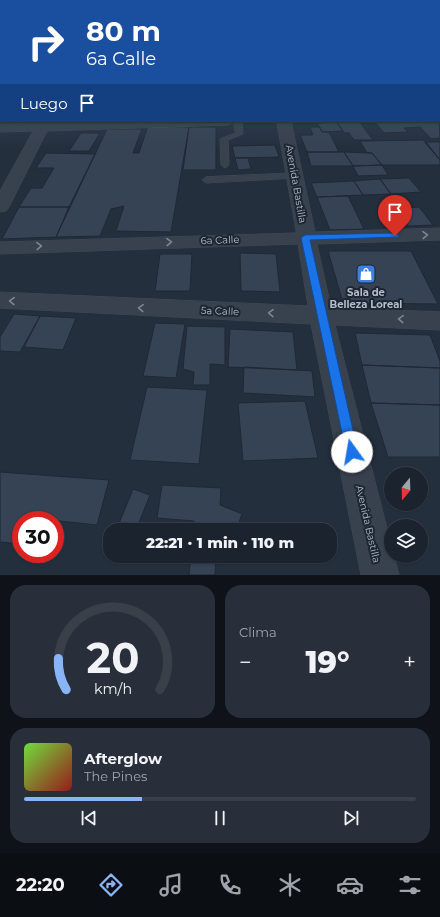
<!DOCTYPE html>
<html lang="es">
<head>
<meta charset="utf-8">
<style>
	body { margin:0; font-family:Montserrat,sans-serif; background:#282f3a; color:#f1f3f6; height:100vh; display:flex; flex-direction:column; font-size:15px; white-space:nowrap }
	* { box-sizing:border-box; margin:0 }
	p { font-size:13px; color:#a0a4aa }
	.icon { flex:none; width:22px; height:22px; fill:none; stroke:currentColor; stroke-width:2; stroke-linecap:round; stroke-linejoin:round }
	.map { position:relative; height:575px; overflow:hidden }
	.sheet { display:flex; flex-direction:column; gap:10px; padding:10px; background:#0f1319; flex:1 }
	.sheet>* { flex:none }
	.guide { position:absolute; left:0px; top:0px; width:440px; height:122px; box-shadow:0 1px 3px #0004,0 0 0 1px #39404a; background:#1a4fa0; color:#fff; overflow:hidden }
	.needle { width:26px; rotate:199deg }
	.buttons { position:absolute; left:384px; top:467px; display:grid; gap:8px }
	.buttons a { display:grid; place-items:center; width:44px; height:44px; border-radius:50%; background:#1b232e; box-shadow:0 1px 3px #0004,0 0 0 1px #39404a; font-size:20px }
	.speed { position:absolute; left:12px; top:511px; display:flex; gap:8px; font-size:20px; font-weight:700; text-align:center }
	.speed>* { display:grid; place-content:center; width:52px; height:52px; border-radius:50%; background:#1b232e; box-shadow:0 1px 3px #0004,0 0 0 1px #39404a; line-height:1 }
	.speed .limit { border:6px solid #d22; background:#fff; color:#111 }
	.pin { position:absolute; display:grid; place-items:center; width:34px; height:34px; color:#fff; margin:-41px -17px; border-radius:50% 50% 50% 0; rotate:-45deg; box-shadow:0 0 4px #0007 }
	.pin .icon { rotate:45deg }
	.me { position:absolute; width:44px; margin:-22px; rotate:347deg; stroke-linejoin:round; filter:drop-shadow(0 0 3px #0008) }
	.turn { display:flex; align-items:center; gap:14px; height:84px; padding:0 20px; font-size:18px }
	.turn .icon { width:52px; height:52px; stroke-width:2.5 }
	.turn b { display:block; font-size:28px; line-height:34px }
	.then { display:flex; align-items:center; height:38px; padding:0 20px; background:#0003; gap:8px; font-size:15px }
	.big { font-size:30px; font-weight:800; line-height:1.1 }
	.sheet .widget { flex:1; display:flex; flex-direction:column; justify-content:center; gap:6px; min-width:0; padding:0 14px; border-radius:16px; background:#282f3a }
	.sheet .dial { align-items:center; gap:0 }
	.dial svg { height:104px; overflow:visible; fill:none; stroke:#39404a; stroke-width:7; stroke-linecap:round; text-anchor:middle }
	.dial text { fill:#f1f3f6; stroke:none }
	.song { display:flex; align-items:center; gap:12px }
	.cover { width:48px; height:48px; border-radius:6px; background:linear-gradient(135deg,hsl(100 70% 55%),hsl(0 70% 35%)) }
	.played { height:4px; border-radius:2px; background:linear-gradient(90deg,#8ab4f8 30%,#39404a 30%) }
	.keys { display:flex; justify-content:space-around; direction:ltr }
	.heat { display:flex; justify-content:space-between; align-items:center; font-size:22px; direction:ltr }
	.sheet .tiles { flex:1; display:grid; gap:10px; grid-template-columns:1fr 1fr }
	.widget:last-child { grid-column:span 2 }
	.trip { position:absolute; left:103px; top:523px; width:234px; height:40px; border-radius:16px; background:#1b232e; box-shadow:0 1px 3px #0004,0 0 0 1px #39404a; font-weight:800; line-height:40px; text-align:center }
	.tab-bar { display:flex; height:64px; justify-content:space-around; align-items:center; background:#0b0e12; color:#a0a4aa }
	.tab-bar .icon { width:28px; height:28px }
	.tab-bar .selected { color:#8ab4f8 }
	.tab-bar b { font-size:18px; color:#f1f3f6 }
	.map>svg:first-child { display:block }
</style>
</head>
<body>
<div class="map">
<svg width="440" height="575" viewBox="0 0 440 575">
	<rect width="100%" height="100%" fill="#242f3e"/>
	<path fill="#364354" stroke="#1f2835" d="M 439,118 L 440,138 L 431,139 L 420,127 L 404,128 L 408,132 L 384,133 L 374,121 L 439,121 Z
		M 336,121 L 359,121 L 373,140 L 354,140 L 349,133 L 344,133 Z
		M 337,122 L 343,131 L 322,132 L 317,123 Z
		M 148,126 L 189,127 L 171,232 L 116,231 L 124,206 L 111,209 L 100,236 L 56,237 L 107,129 L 142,129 L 133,153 L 139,153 Z
		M 189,127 L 216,127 L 216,170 L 183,170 Z
		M 310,127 L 320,127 L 322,132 L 329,132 L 339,152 L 307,152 L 300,135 L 313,135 Z
		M 81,133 L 100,133 L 89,151 L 69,151 Z
		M 423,140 L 440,160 L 440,165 L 382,165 L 372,153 L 367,153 L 360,141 Z
		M 426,142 L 440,142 L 440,160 Z
		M 275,145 L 279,157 L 235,158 L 232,146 Z
		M 307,152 L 344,152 L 353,166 L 311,166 Z
		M 344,152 L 372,153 L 382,165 L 353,166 Z
		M 46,153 L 95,154 L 69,207 L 19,207 L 31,188 L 42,188 L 54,168 L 36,168 Z
		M 235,158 L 248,158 L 251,169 L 238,170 Z
		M 382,165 L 388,175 L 358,176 L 353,166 Z
		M 409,178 L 421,192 L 391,194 L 380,179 Z
		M 380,179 L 391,194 L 363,195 L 354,181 Z
		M 354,181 L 363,195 L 317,197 L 311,183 Z
		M 348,196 L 364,229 L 330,230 L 317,197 Z
		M 19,207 L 69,207 L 56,237 L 2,239 Z
		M 419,207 L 433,225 L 408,226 L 396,208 Z
		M 328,251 L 411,251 L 438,304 L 343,303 Z
		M 240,253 L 276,254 L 280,292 L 241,291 Z
		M 160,254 L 192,254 L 190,291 L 155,291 Z
		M 14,314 L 40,316 L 20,352 L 0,351 L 0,337 Z
		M 40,316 L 76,318 L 63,350 L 24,347 Z
		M 155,323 L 185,324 L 176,378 L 143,376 Z
		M 187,326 L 225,327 L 225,365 L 210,364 L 210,385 L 193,385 L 194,372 L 183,369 Z
		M 230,329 L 293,332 L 297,370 L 228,367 Z
		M 355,333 L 430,335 L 440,361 L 440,368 L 362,365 Z
		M 362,365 L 440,368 L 440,405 L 371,403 Z
		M 244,367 L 312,371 L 315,397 L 243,393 Z
		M 147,387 L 207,390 L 199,464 L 130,460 Z
		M 305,401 L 318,458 L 243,461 L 238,403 Z
		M 371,403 L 440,405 L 440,457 L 388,457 Z
		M 0,472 L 109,480 L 97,525 L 60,521 L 55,537 L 55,520 L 21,520 L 21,544 L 0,542 Z
		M 162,485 L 221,488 L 220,505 L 242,514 L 236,530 L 193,530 L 194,521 L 157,518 Z
		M 133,489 L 150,495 L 136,530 L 118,526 Z
		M 191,556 L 216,556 L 215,575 L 189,575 Z"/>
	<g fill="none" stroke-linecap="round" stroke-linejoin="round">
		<defs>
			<path id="service" d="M 234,121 L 242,121 L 243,134 L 228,140 L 229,165 L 225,168 L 221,165 L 220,139 L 235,133 Z
				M 294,173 L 297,174 L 297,178 L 206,183 L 202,180 L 206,177 Z"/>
			<path id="minor" d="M 0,76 L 1,76 L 1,82 L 0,82 Z
				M 439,110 L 440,110 L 440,118 L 439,118 Z
				M 38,121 L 52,121 L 51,122 L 235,121 L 228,125 L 47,131 L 9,207 L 6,211 L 0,212 L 0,191 L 33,131 L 0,132 L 0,124 L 37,123 Z
				M 277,121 L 291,121 L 315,232 L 440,228 L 440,240 L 317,244 L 331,307 L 440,312 L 440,330 L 335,325 L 391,544 L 391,556 L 394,556 L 399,575 L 361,575 L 311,324 L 0,308 L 0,292 L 308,306 L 298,244 L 0,254 L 0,242 L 296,233 Z"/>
		</defs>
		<use href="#service" stroke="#414a57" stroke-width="1"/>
		<use href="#minor" stroke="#414a57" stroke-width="1"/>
		<use href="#service" fill="#38414e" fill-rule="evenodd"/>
		<use href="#minor" fill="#38414e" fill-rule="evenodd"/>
	</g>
	<defs><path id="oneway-chevron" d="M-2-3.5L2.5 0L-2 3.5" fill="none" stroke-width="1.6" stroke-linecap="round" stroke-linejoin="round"/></defs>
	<g stroke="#7c8592">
		<use href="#oneway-chevron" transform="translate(425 235) rotate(-1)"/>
		<use href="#oneway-chevron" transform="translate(169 242) rotate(-2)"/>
		<use href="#oneway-chevron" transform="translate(39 246) rotate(-2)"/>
		<use href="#oneway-chevron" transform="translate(12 301) rotate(-178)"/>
		<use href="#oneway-chevron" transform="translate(141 308) rotate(-177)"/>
		<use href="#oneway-chevron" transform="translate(271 313) rotate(-178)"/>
		<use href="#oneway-chevron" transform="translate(401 319) rotate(-177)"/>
	</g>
	<linearGradient id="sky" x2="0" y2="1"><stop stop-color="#141a22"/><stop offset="0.46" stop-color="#3f4d63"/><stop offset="1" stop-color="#3f4d63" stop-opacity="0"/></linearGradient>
	<rect width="440" height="148" fill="url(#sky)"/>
	<path fill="#1a73e8" stroke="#114b97" d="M 395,233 L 399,236 L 398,237 L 310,240 L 358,452 L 357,457 L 352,459 L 347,457 L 346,452 L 301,238 L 305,235 Z"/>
	<defs>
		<symbol id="shop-square" viewBox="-11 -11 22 22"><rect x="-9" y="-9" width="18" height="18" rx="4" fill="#3f7fe0" stroke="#1d2633"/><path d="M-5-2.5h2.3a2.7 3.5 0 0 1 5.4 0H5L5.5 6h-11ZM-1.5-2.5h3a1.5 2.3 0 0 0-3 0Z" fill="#fff"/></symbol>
	</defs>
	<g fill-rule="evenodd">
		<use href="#shop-square" x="355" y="263" width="22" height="22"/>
	</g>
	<g text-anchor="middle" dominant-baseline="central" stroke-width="4" stroke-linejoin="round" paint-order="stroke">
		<g font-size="10" fill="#b4bcc9" stroke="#1d2633">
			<text transform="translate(296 184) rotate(80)">Avenida Bastilla</text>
			<text transform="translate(220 240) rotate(-2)">6a Calle</text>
			<text transform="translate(220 311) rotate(2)">5a Calle</text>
			<text transform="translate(368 524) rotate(77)">Avenida Bastilla</text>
		</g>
		<g font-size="10" font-weight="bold" fill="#b4bcc9" stroke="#1d2633">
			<text x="366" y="292">Sala de<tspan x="366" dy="12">Belleza Loreal</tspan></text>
		</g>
	</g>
</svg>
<div class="buttons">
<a><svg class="needle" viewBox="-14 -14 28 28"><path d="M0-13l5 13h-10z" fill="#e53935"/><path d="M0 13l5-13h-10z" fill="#a0a4aa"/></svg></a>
<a><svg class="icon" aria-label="layers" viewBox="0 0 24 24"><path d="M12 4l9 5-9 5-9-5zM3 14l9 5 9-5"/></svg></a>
</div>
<div class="speed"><div class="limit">30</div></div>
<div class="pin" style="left:395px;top:236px;background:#d93025"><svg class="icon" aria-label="arrive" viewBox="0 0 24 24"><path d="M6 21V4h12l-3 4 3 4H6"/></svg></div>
<svg class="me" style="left:352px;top:452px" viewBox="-20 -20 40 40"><circle r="19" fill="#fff"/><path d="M0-13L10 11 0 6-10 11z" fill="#1a73e8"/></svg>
<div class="trip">22:21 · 1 min · 110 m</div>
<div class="guide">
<div class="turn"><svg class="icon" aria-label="right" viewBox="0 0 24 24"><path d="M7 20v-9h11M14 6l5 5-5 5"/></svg><div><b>80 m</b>6a Calle</div></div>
<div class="then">Luego<svg class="icon" aria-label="arrive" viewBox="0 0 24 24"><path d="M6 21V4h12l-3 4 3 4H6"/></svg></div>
</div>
</div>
<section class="sheet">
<div class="tiles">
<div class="widget dial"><svg viewBox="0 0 100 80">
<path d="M14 69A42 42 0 1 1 86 69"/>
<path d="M14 69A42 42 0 0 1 8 45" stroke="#8ab4f8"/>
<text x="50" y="56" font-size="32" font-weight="700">20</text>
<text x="50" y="72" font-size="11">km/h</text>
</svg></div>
<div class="widget"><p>Clima</p>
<div class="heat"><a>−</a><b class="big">19°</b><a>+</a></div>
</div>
<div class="widget">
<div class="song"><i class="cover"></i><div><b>Afterglow</b><p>The Pines</p></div></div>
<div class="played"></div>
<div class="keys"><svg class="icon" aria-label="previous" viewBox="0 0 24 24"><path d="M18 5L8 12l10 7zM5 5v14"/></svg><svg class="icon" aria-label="pause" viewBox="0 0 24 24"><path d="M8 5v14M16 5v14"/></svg><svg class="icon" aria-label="next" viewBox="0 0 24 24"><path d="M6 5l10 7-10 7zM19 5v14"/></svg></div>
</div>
</div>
</section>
<nav class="tab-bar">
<b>22:20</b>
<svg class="icon selected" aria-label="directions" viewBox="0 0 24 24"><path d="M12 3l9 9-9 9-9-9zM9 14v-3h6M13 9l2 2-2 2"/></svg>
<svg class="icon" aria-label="music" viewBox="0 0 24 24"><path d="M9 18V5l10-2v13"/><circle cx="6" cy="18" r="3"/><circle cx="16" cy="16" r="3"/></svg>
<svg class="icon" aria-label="phone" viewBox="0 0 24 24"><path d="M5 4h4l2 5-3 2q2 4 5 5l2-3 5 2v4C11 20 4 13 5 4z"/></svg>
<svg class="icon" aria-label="climate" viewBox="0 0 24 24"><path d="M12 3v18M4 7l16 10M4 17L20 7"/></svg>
<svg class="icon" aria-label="car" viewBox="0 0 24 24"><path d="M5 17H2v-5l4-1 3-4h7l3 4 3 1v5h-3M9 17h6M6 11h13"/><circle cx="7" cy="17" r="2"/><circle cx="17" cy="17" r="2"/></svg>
<svg class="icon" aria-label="filters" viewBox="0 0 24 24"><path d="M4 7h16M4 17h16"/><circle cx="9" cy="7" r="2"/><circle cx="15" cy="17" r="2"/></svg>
</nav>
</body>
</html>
